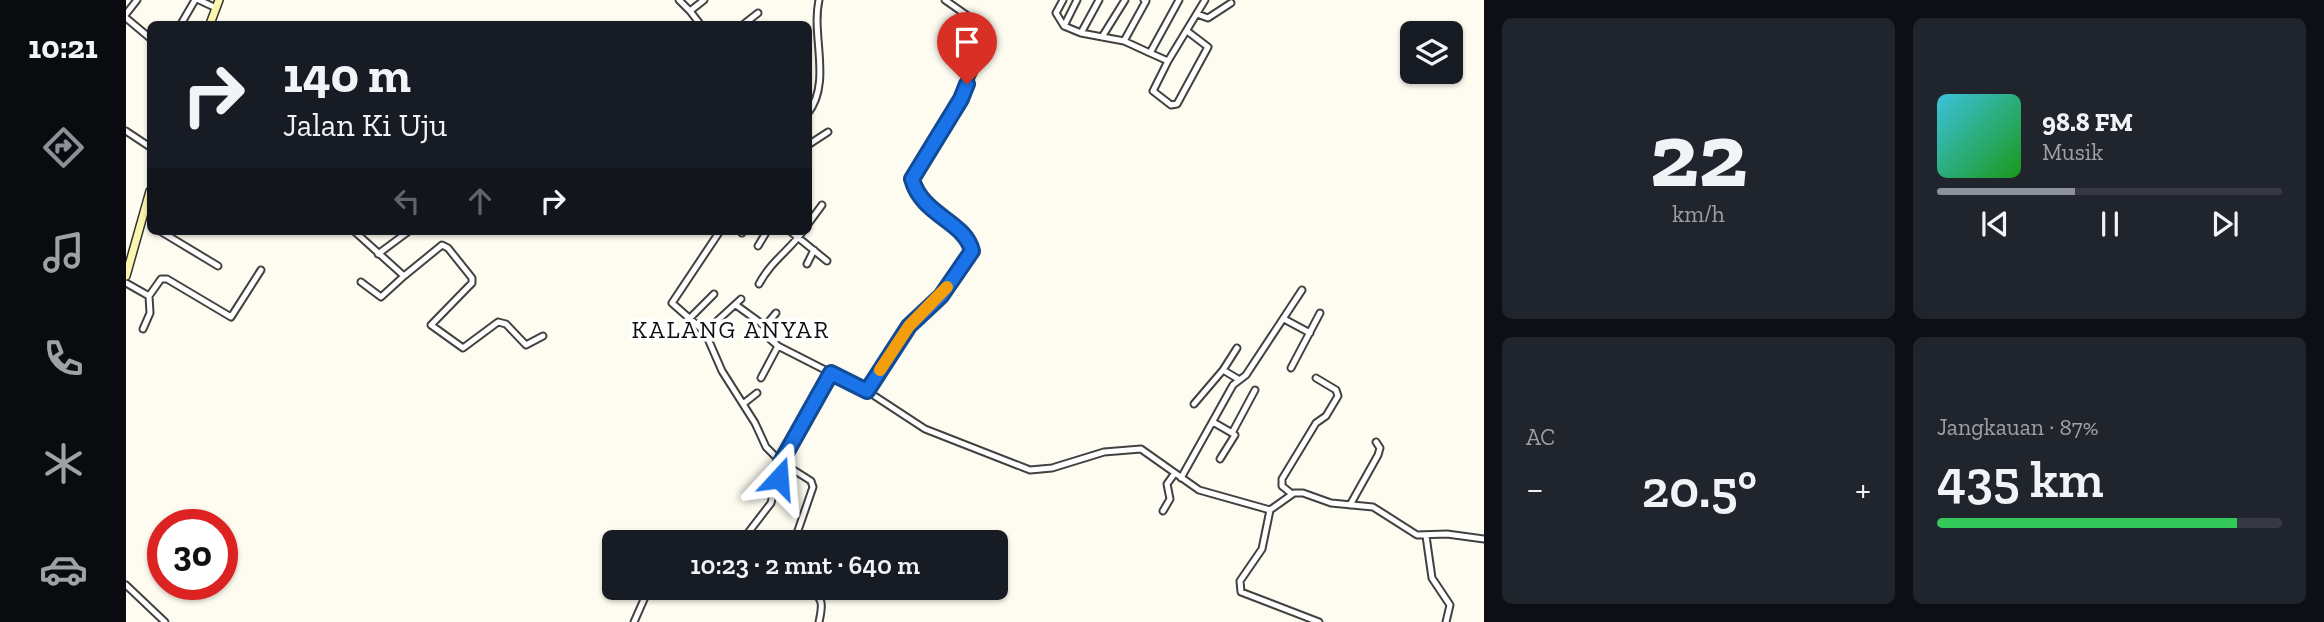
<!DOCTYPE html>
<html lang="id">
<head>
<meta charset="utf-8">
<style>
	body { margin:0; font-family:"Zilla Slab",serif; background:#20242c; color:#f1f3f6; height:100vh; display:flex; flex-direction:column; font-size:26px; white-space:nowrap }
	* { box-sizing:border-box; margin:0 }
	p { font-size:23px; color:#9ea1a6 }
	.icon { flex:none; width:38px; height:38px; fill:none; stroke:currentColor; stroke-width:2; stroke-linecap:round; stroke-linejoin:round }
	.map { position:relative; flex:1; overflow:hidden }
	.sheet { display:flex; flex-direction:column; gap:18px; padding:18px; background:#0d0f14; width:840px }
	.sheet>* { flex:none }
	.top-card { position:absolute; left:21px; top:21px; width:665px; height:214px; border-radius:10px; box-shadow:0 2px 5px #0004; background:#171b24; color:#f1f3f6; overflow:hidden }
	.fabs { position:absolute; left:1274px; top:21px; display:grid; gap:14px }
	.fabs a { display:grid; place-items:center; width:63px; height:63px; border-radius:10px; background:#171b24; box-shadow:0 2px 5px #0004; font-size:35px }
	.speed { position:absolute; left:21px; top:509px; display:flex; gap:14px; font-size:35px; font-weight:700; text-align:center }
	.speed>* { display:grid; place-content:center; width:91px; height:91px; border-radius:50%; background:#171b24; box-shadow:0 2px 5px #0004; line-height:1 }
	.speed .limit { border:10px solid #d22; background:#fff; color:#111 }
	.pin { position:absolute; display:grid; place-items:center; width:60px; height:60px; color:#fff; margin:-72px -30px; border-radius:50% 50% 50% 0; rotate:-45deg; box-shadow:0 0 7px #0007 }
	.pin .icon { rotate:45deg }
	.me { position:absolute; width:77px; margin:-38px; rotate:19deg; stroke-linejoin:round; filter:drop-shadow(0 0 5px #0008) }
	.turn { display:flex; align-items:center; gap:24px; height:147px; padding:0 21px; font-size:32px }
	.turn .icon { width:91px; height:91px; stroke-width:2.5 }
	.turn b { display:block; font-size:49px; line-height:60px }
	.lanes { display:flex; align-items:center; height:66px; padding:0 21px; background:#0003; justify-content:center; gap:35px; direction:ltr }
	.lanes .off { opacity:.35 }
	.big { font-size:52px; font-weight:600; line-height:1.1 }
	.sheet .widget { flex:1; display:flex; flex-direction:column; justify-content:center; gap:10px; min-width:0; padding:0 24px; border-radius:10px; background:#20242c }
	.sheet .dial { align-items:center; gap:0 }
	.dial b { font-size:91px; line-height:1 }
	.song { display:flex; align-items:center; gap:21px }
	.cover { width:84px; height:84px; border-radius:10px; background:linear-gradient(135deg,hsl(190 70% 55%),hsl(120 70% 35%)) }
	.played { height:7px; border-radius:4px; background:linear-gradient(90deg,#8c9099 40%,#363941 40%) }
	.keys { display:flex; justify-content:space-around; direction:ltr }
	.heat { display:flex; justify-content:space-between; align-items:center; font-size:38px; direction:ltr }
	.charge { height:10px; border-radius:5px; background:linear-gradient(90deg,#34c759 87%,#363941 0) }
	.sheet .tiles { flex:1; display:grid; gap:18px; grid-template-columns:repeat(2,1fr) }
	.trip { position:absolute; left:476px; top:530px; width:406px; height:70px; border-radius:10px; background:#171b24; box-shadow:0 2px 5px #0004; font-weight:600; line-height:70px; text-align:center }
	main { display:flex; flex:1; min-height:0 }
	.tab-bar { display:flex; flex-direction:column; width:126px; justify-content:space-around; align-items:center; background:#090b0e; color:#9ea1a6 }
	.tab-bar .icon { width:49px; height:49px }
	.tab-bar .selected { color:#8c9099 }
	.tab-bar b { font-size:32px; color:#f1f3f6 }
	.map>svg:first-child { display:block }
</style>
</head>
<body>
<main>
<nav class="tab-bar">
<b>10:21</b>
<svg class="icon selected" aria-label="directions" viewBox="0 0 24 24"><path d="M12 3l9 9-9 9-9-9zM9 14v-3h6M13 9l2 2-2 2"/></svg>
<svg class="icon" aria-label="music" viewBox="0 0 24 24"><path d="M9 18V5l10-2v13"/><circle cx="6" cy="18" r="3"/><circle cx="16" cy="16" r="3"/></svg>
<svg class="icon" aria-label="phone" viewBox="0 0 24 24"><path d="M5 4h4l2 5-3 2q2 4 5 5l2-3 5 2v4C11 20 4 13 5 4z"/></svg>
<svg class="icon" aria-label="climate" viewBox="0 0 24 24"><path d="M12 3v18M4 7l16 10M4 17L20 7"/></svg>
<svg class="icon" aria-label="car" viewBox="0 0 24 24"><path d="M5 17H2v-5l4-1 3-4h7l3 4 3 1v5h-3M9 17h6M6 11h13"/><circle cx="7" cy="17" r="2"/><circle cx="17" cy="17" r="2"/></svg>
</nav>
<div class="map">
<svg width="1358" height="622" viewBox="0 0 1358 622">
	<rect width="100%" height="100%" fill="#fefcf0"/>
	<g fill="none" stroke-linecap="round" stroke-linejoin="round">
		<defs>
			<path id="street" d="M 73,0 L 90,8
				M 553,0 L 564,11 L 578,0
				M 937,0 L 930,13 L 938,26
				M 951,0 L 938,26 L 955,33
				M 973,0 L 955,33 L 998,41 L 1020,1 L 1018,0
				M 564,11 L 574,24
				M 0,14 L 11,0
				M 1071,14 L 1082,18 L 1105,3
				M 0,18 L 24,38
				M 55,24 L 69,0
				M 618,24 L 632,13
				M 976,37 L 999,0
				M 998,41 L 1024,53 L 1053,0
				M 1024,53 L 1042,61 L 1079,0
				M 1042,61 L 1027,91 L 1045,105 L 1051,104 L 1082,47 L 1061,31
				M 682,113 C 706,82 685,36 693,0
				M 0,131 L 24,147
				M 682,145 L 702,132
				M 682,224 L 696,205
				M 34,231 L 92,266
				M 228,231 L 278,276 L 316,245 L 322,248 L 346,278 L 346,283 L 305,325 L 337,348 L 372,322 L 380,324 L 400,345 L 417,336
				M 594,231 L 546,303 L 579,332 L 596,371 L 629,423 L 640,447 L 655,462 L 645,503 L 615,542
				M 614,231 L 616,233
				M 664,231 L 701,261
				M 632,246 L 641,231
				M 252,254 L 283,231
				M 681,264 L 688,250
				M 235,282 L 255,297 L 278,276
				M 0,283 L 23,296 L 35,279 L 41,279 L 105,317 L 135,270
				M 633,284 C 645,261 663,251 677,231
				M 610,305 L 639,326
				M 650,313 L 639,326 L 644,339 L 652,346
				M 564,318 L 588,294
				M 1158,319 L 1184,333
				M 17,329 L 24,313 L 23,296
				M 579,332 L 615,299
				M 1111,348 L 1097,370 L 1112,379
				M 1165,368 L 1194,313
				M 635,378 L 652,346 L 705,373
				M 741,391 L 783,326 L 815,296 L 846,251 C 839,221 796,216 786,179 L 835,99 L 863,39 L 859,28 L 819,0
				M 617,404 L 631,393
				M 1068,404 L 1097,370
				M 1087,422 L 1106,433 L 1129,390
				M 1094,459 L 1109,435 L 1106,433
				M 1055,478 L 1107,385 L 1120,375 L 1176,290
				M 1166,494 L 1156,486 L 1156,479 L 1190,423 L 1200,416 L 1212,396 L 1210,390 L 1190,378
				M 1224,505 L 1252,455 L 1254,448 L 1250,442
				M 1144,510 L 1136,549 L 1114,581 L 1115,592 L 1193,622
				M 1037,511 L 1044,499 L 1041,484 L 1049,473
				M 1300,536 L 1306,578 L 1324,605 L 1320,622
				M 668,542 L 687,487 L 685,481 L 655,462 L 705,373 L 741,391 L 799,429 L 904,470 L 926,468 L 978,452 L 1015,449 L 1073,490 L 1144,510 L 1168,493 L 1177,493 L 1205,503 L 1247,507 L 1291,535 L 1321,534 L 1358,539
				M 0,585 L 39,622
				M 681,588 C 698,598 697,604 693,622
				M 508,622 L 523,588"/>
			<path id="secondary" d="M 84,24 L 93,0
				M 0,276 L 24,191"/>
		</defs>
		<use href="#street" stroke="#414141" stroke-width="9"/>
		<use href="#secondary" stroke="#303030" stroke-width="10"/>
		<use href="#street" stroke="#fff" stroke-width="5"/>
		<use href="#secondary" stroke="#fcf5ad" stroke-width="7"/>
	</g>
	<g fill="none" stroke-linecap="round" stroke-linejoin="round">
		<defs>
			<path id="route" d="M 653,478 L 655,462 L 705,373 L 741,391 L 783,326 L 815,296 L 846,251 C 839,221 796,216 786,179 L 835,99 L 841,84"/>
		</defs>
		<use href="#route" stroke="#114b97" stroke-width="18"/>
		<use href="#route" stroke="#1a73e8" stroke-width="12"/>
		<path stroke="#f59e0b" stroke-width="12" d="M 754,370 L 783,326 L 821,287"/>
	</g>
	<g text-anchor="middle" dominant-baseline="central" stroke-width="7" stroke-linejoin="round" paint-order="stroke">
		<g font-size="24" letter-spacing="2" fill="#0e0e0e" stroke="#fff">
			<text x="605" y="329">KALANG ANYAR</text>
		</g>
	</g>
</svg>
<div class="fabs">
<a><svg class="icon" aria-label="layers" viewBox="0 0 24 24"><path d="M12 4l9 5-9 5-9-5zM3 14l9 5 9-5"/></svg></a>
</div>
<div class="speed"><div class="limit">30</div></div>
<div class="pin" style="left:841px;top:84px;background:#d93025"><svg class="icon" aria-label="arrive" viewBox="0 0 24 24"><path d="M6 21V4h12l-3 4 3 4H6"/></svg></div>
<svg class="me" style="left:653px;top:478px" viewBox="-20 -20 40 40"><path d="M0-17L14 15 0 8-14 15z" fill="#1a73e8" stroke="#fff" stroke-width="4"/></svg>
<div class="trip">10:23 · 2 mnt · 640 m</div>
<div class="top-card">
<div class="turn"><svg class="icon" aria-label="right" viewBox="0 0 24 24"><path d="M7 20v-9h11M14 6l5 5-5 5"/></svg><div><b>140 m</b>Jalan Ki Uju</div></div>
<div class="lanes"><svg class="icon off" aria-label="left" viewBox="0 0 24 24"><path d="M17 20v-9H6M10 6l-5 5 5 5"/></svg><svg class="icon off" aria-label="ahead" viewBox="0 0 24 24"><path d="M12 20V5M6 11l6-6 6 6"/></svg><svg class="icon" aria-label="right" viewBox="0 0 24 24"><path d="M7 20v-9h11M14 6l5 5-5 5"/></svg></div>
</div>
</div>
<section class="sheet">
<div class="tiles">
<div class="widget dial"><b>22</b><p>km/h</p></div>
<div class="widget">
<div class="song"><i class="cover"></i><div><b>98.8 FM</b><p>Musik</p></div></div>
<div class="played"></div>
<div class="keys"><svg class="icon" aria-label="previous" viewBox="0 0 24 24"><path d="M18 5L8 12l10 7zM5 5v14"/></svg><svg class="icon" aria-label="pause" viewBox="0 0 24 24"><path d="M8 5v14M16 5v14"/></svg><svg class="icon" aria-label="next" viewBox="0 0 24 24"><path d="M6 5l10 7-10 7zM19 5v14"/></svg></div>
</div>
<div class="widget"><p>AC</p>
<div class="heat"><a>−</a><b class="big">20.5°</b><a>+</a></div>
</div>
<div class="widget"><p>Jangkauan · 87%</p><b class="big">435 km</b><div class="charge"></div></div>
</div>
</section>
</main>
</body>
</html>
